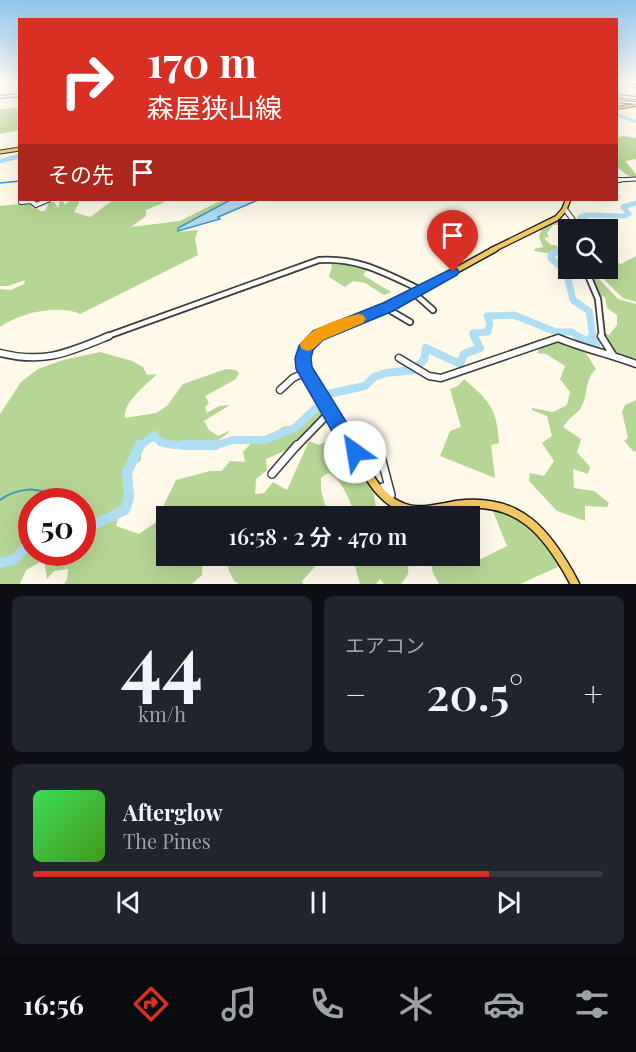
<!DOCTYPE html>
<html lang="ja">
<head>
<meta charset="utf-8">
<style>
	body { margin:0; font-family:"Playfair Display","Noto Sans JP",serif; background:#20242c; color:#f1f3f6; height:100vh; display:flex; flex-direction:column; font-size:22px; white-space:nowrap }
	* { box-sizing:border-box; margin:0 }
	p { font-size:20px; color:#9ea1a6 }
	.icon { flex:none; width:33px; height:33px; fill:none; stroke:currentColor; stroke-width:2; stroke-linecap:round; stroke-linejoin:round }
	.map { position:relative; height:584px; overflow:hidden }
	.sheet { display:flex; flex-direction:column; gap:12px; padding:12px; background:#0d0f14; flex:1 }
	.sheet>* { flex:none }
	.top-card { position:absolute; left:18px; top:18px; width:600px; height:183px; border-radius:0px; box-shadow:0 6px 24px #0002; background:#d93025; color:#fff; overflow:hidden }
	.controls { position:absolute; left:558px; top:219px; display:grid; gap:12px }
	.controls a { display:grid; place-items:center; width:60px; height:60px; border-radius:0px; background:#171b24; box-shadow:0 6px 24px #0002; font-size:30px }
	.speed { position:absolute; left:18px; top:488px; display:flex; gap:12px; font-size:30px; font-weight:700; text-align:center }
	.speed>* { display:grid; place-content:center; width:78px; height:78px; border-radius:50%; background:#171b24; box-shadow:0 6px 24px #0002; line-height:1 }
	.speed .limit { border:9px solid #d22; background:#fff; color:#111 }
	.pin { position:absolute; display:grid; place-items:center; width:51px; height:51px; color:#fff; margin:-62px -26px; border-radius:50% 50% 50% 0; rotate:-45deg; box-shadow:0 0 6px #0007 }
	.pin .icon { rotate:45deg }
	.me { position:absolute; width:66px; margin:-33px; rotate:328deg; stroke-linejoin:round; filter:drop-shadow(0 0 4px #0008) }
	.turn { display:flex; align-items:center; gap:21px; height:126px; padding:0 30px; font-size:27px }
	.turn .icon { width:78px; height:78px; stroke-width:2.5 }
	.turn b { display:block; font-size:42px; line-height:51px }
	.then { display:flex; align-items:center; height:57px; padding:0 30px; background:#0003; gap:12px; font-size:22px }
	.big { font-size:45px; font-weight:600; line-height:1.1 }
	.sheet .widget { flex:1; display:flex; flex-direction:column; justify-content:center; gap:9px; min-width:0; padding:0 21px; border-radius:9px; background:#20242c }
	.sheet .dial { align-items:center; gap:0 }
	.dial b { font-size:78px; line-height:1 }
	.song { display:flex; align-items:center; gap:18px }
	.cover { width:72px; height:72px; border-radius:9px; background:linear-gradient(135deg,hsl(130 70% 55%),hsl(100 70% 35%)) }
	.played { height:6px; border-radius:3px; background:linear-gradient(90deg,#d93025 80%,#363941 80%) }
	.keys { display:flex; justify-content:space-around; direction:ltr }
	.heat { display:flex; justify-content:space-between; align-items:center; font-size:33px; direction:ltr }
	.sheet .tiles { flex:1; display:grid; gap:12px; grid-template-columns:1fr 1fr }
	.widget:last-child { grid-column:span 2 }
	.trip { position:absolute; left:156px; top:506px; width:324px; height:60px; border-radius:0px; background:#171b24; box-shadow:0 6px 24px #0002; font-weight:600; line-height:60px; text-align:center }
	.tab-bar { display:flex; height:96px; justify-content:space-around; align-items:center; background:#090b0e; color:#9ea1a6 }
	.tab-bar .icon { width:42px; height:42px }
	.tab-bar .active { color:#d93025 }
	.tab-bar b { font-size:27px; color:#f1f3f6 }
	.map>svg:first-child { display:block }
</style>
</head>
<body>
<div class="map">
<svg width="636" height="584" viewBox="0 0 636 584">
	<rect width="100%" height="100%" fill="#fef9e9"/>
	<path fill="#b6d695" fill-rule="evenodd" d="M 19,108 L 19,130 L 0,134 L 0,109 Z
		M 622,136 L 636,138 L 636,159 L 625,161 L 636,174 L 636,178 L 627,175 L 617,167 L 617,138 Z
		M 78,200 L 79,203 L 74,212 L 90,217 L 113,200 L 165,200 L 163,203 L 146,210 L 146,216 L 131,227 L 180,221 L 222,200 L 229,200 L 177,228 L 178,232 L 198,230 L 195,239 L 198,255 L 80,314 C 59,304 19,313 0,327 L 0,289 L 11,290 L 24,284 L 25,280 L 8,286 L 0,286 L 0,206 L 30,203 L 40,211 L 45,211 L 49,202 L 54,202 L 58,208 L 60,201 L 64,202 L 64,205 L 70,201 Z
		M 560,218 L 567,225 L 553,225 L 547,233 L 549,237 L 544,238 L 551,245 L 556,245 L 561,251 L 553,254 L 535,251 L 534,249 L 543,247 L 539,237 L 542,227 Z
		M 636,256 L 636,302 L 623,298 L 595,271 L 608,268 L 608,263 L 611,261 L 621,264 Z
		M 338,260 L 350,261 L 376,272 L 366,271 L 363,275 L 391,292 L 384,295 L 365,283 L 353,281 L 345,287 L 329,277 L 332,266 L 329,262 Z
		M 588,270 L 592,272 L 618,299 L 636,304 L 636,361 C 623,357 603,350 604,333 L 609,335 L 617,325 L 617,315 L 607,308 L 605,297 L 600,296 Z
		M 555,340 L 584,350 L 596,369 C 584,379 589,396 580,409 C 575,415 568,419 563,427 L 581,439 L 577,452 L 590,467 L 588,474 L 573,469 L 574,488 L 594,491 L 609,503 L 607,507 L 585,506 L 585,521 L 557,511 L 529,481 L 530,473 L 544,476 L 554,461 L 542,443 L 552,436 L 547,416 L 532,410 L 532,408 L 553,412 L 567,405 L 570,392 L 560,379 L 565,366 L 546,354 L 537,353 L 541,346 Z
		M 100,352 L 132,361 L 143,367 L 147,375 L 157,374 C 146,385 123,402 125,418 L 156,413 L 167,406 L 183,384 L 226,369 L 236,370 L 239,373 L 236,379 L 205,396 L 209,403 L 205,407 L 207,413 L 219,406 L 230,405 L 204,421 L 209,430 L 218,436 L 231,430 C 216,446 195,451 173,446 C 158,443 158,438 141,443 L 141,460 L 127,471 L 134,494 L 120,511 L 116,526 L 139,534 L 155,523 L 176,480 L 210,471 L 222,471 L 230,461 L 245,462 L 243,452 L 254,440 L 269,435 L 283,427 L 298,425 L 322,407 L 324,412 L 289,449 L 266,459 L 267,470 L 256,479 L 255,494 L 264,493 L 273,482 L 287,490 L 309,441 L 319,445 L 340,435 L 373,487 L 377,516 L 355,516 C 351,502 342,479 328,473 L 321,478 L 321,490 L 328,516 L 166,516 L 166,555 L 203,555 L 202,575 L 192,584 L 64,584 L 67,579 L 68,569 L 54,571 L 47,579 L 44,560 L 26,570 L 20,584 L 0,584 L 0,414 L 21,382 L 38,369 L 63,360 ZM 32,501 L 82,501 L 82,552 L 32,552 Z
		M 464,379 C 489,401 497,408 499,443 L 491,445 L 495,478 L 440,456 L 450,431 L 461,427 L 450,389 L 458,386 Z
		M 636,400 L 636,451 L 634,452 L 624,441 L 628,438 L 622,412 L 625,405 Z
		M 492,509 C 524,517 544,538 560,566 L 520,584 L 439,584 L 433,573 L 429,555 L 442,555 L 448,560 L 467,566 L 507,546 Z
		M 222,555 L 321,555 L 320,561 L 302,581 L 303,584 L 239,584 L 234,581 Z
		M 352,555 L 409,555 L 408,574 L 401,584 L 384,584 L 380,579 L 376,584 L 360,584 Z"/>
	<path fill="#b0def3" stroke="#3a97c7" stroke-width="1.5" d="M 230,200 L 258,200 L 218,217 L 220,219 L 178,231 L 178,228 Z"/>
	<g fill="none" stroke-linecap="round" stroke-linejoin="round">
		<path stroke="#3a97c7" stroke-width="1.5" d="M 0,183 L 20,181"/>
		<path stroke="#3a97c7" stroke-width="2" d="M 0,500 C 18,487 42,485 58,501
			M 82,526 L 87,528"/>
		<path stroke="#b0def3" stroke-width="3" d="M 616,114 L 636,122"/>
		<path stroke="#b0def3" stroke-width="4.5" d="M 0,161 L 20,156"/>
		<path stroke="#b0def3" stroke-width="5" d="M 596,230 L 597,227 L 580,217 L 587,215 L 625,216 L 629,214 L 623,207 L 636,203
			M 558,250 L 568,244"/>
		<path stroke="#b0def3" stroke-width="7" d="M 561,249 L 551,255 L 551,258 L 566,271 L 573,300 L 589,311 L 593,337
			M 475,337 L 473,333 L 488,332 L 490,324 L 487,316 L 514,315 L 556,332 L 572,332 L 579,337"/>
		<path stroke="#b0def3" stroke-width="8" d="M 577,336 L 596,345 L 592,336
			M 328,394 L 365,386 L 374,377 L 386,373 L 413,370 L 424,360 L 426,348 L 460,364 L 464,354 L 480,348 L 474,336
			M 139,447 L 154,435 L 160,442 L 174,445 L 213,446 L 233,440 L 265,440 L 295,428 L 315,409"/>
		<path stroke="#b0def3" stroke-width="10" d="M 183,445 L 216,445
			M 82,534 L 87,528 L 125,510 L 129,498 L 127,472 L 140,445
			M 0,563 L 15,559 L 32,540"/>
		<defs>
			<path id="minor-far5" d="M 619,82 L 636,86
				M 616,96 L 636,98
				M 0,97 L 20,95
				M 616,101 L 636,103"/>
			<path id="minor-far4" d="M 616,180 L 636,179"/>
			<path id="minor-far3" d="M 616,180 L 620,180
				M 21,202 L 31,201 L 36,205 L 48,200
				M 565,209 L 573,220 L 569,230
				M 568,230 L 566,237 L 568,242"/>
			<path id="minor-far2" d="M 585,268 L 598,299 L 602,337
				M 415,294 L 433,310
				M 386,308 L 410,322
				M 105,337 L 319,260 C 358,257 387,274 421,290"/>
			<path id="minor-far1" d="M 601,336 L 613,355
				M 0,353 C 45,364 67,353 109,336
				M 399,358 L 429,376 L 441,378 L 558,338 C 584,349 610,354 636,364
				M 280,390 L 293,378 L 306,372
				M 296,447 L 330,412"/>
			<path id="minor" d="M 379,449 L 391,495 L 383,487 L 380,490
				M 272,474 L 297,445"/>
			<path id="major-far5" d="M 616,108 L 636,105"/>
			<path id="major-far4" d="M 0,152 L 20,149"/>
			<path id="major-far3" d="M 492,250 L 557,218 L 564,210 L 568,200"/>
			<path id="major-far2" d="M 317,337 L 402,300 L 495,249"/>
			<path id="major-far1" d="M 319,336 C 306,346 301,355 306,372 L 351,447"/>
			<path id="major" d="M 351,445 C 364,467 377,498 402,507 C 419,514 439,508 456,505 C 519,496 548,533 575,584"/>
		</defs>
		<use href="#minor-far5" stroke="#3d3d3d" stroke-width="4"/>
		<use href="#minor-far4" stroke="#3d3d3d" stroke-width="5"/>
		<use href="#minor-far3" stroke="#3d3d3d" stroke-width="6"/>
		<use href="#minor-far2" stroke="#3d3d3d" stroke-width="8"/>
		<use href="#minor-far1" stroke="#3d3d3d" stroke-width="9"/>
		<use href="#minor" stroke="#3d3d3d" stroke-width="10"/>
		<use href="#major-far5" stroke="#1b1b1b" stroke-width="4"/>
		<use href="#major-far4" stroke="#1b1b1b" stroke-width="5"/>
		<use href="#major-far3" stroke="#1b1b1b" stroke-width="7"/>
		<use href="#major-far2" stroke="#1b1b1b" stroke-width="8"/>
		<use href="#major-far1" stroke="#1b1b1b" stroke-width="10"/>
		<use href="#major" stroke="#1b1b1b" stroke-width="11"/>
		<use href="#minor-far5" stroke="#fff" stroke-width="2"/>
		<use href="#minor-far4" stroke="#fff" stroke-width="3"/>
		<use href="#minor-far3" stroke="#fff" stroke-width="4"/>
		<use href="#minor-far2" stroke="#fff" stroke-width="4.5"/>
		<use href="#minor-far1" stroke="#fff" stroke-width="6"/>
		<use href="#minor" stroke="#fff" stroke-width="7"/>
		<use href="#major-far5" stroke="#f3c864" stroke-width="2"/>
		<use href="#major-far4" stroke="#f3c864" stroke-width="3"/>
		<use href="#major-far3" stroke="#f3c864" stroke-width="4.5"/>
		<use href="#major-far2" stroke="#f3c864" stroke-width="5"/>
		<use href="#major-far1" stroke="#f3c864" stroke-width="7"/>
		<use href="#major" stroke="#f3c864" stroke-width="8"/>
	</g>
	<linearGradient id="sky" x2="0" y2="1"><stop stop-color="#91c5ec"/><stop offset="0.5" stop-color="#fffcf5"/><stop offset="1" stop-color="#fffcf5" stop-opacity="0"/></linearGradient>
	<rect width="636" height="164" fill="url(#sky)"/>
	<path fill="#1a73e8" stroke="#114b97" stroke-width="1.5" d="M 453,268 L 457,269 L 459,272 L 457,275 L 393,311 L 323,340 L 313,350 L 311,358 L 312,367 L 365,452 L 362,459 L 355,462 L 348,459 L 296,369 L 295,358 L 299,346 L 313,331 L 383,303 Z"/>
	<path fill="#f59e0b" d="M 358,314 L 363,315 L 366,319 L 363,323 L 323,340 L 313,349 L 308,351 L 302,349 L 300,345 C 309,327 340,319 358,314 Z"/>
</svg>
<div class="controls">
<a><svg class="icon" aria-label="search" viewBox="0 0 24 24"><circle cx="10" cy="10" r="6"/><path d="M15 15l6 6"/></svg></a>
</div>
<div class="speed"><div class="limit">50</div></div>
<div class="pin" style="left:453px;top:272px;background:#d93025"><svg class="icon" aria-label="arrive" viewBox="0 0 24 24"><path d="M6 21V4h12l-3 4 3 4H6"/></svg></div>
<svg class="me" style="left:355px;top:452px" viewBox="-20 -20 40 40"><circle r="19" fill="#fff"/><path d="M0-13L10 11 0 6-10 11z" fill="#1a73e8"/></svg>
<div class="trip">16:58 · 2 分 · 470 m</div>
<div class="top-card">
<div class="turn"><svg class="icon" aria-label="right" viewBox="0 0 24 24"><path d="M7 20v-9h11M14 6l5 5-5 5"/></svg><div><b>170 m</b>森屋狭山線</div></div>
<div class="then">その先<svg class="icon" aria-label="arrive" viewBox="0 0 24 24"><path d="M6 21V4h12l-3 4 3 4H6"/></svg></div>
</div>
</div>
<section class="sheet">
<div class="tiles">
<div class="widget dial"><b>44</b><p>km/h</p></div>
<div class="widget"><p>エアコン</p>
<div class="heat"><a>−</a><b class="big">20.5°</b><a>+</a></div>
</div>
<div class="widget">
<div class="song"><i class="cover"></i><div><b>Afterglow</b><p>The Pines</p></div></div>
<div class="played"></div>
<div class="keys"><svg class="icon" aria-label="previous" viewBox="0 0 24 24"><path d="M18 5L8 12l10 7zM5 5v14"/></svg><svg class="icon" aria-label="pause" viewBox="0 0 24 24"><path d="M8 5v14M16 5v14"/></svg><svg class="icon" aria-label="next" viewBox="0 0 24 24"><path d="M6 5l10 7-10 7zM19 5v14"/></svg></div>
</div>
</div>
</section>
<nav class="tab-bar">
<b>16:56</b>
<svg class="icon active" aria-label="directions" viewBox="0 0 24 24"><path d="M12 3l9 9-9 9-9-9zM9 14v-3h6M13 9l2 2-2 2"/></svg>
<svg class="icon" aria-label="music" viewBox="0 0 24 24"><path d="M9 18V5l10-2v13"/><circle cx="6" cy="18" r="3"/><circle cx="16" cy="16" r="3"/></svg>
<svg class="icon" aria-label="phone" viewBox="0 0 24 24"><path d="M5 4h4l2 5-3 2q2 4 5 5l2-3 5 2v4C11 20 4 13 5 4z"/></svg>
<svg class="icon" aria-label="climate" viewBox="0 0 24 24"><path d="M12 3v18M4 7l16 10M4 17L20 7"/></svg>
<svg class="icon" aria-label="car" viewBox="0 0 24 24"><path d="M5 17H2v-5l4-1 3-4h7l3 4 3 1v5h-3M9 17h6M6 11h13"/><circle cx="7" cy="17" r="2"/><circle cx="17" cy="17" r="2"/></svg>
<svg class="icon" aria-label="filters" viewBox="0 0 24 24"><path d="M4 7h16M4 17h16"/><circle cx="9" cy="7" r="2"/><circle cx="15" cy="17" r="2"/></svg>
</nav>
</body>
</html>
